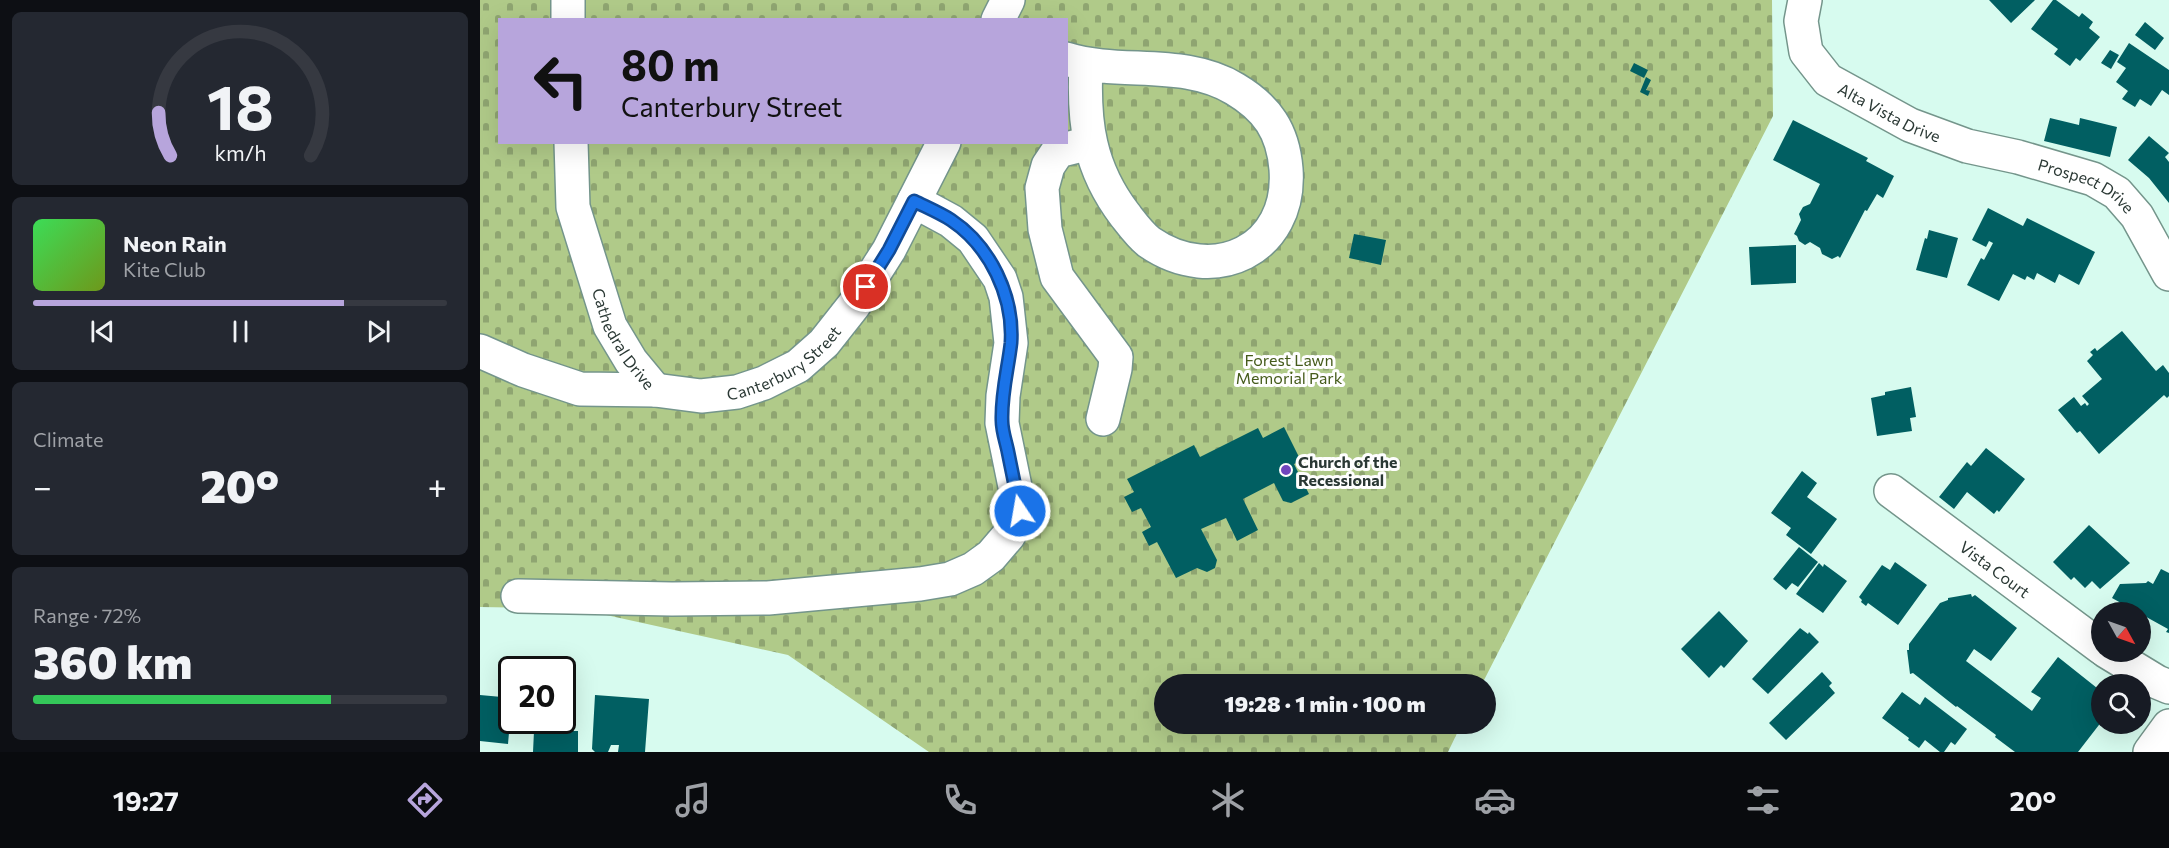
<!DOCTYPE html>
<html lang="en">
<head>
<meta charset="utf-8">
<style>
	body { margin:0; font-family:Commissioner,sans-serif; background:#242831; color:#f1f3f6; height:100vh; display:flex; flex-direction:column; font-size:22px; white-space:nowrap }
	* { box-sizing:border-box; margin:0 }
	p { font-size:20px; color:#9ea1a6 }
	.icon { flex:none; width:33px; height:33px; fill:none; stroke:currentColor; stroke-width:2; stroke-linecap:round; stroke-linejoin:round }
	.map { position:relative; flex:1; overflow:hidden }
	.side { display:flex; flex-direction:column; gap:12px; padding:12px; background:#0d0f14; width:480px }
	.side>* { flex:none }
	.top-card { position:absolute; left:18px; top:18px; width:570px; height:126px; border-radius:0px; box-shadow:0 6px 24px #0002; background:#b7a5dc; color:#111; overflow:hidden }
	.needle { width:39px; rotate:130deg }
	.buttons { position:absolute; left:1611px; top:602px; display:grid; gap:12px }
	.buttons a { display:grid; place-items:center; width:60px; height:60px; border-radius:50%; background:#171b24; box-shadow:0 6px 24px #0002; font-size:30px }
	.speed { position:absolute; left:18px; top:656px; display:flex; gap:12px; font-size:30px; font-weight:700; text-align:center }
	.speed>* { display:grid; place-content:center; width:78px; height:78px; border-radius:50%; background:#171b24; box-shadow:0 6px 24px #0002; line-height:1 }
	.speed .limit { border:3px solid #111; border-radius:9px; background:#fff; color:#111 }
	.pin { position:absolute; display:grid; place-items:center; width:51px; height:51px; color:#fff; margin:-26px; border:3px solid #fff; border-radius:50%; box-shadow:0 2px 6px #0007 }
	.me { position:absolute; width:66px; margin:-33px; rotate:348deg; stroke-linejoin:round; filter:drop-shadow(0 0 4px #0008) }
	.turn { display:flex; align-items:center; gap:21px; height:126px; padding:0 24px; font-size:27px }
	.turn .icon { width:78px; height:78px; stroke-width:2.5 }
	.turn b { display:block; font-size:42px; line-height:51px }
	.big { font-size:45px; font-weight:800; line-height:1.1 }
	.side .card { flex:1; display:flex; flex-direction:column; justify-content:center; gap:9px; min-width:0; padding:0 21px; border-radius:9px; background:#242831 }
	.side .dial { align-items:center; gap:0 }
	.dial svg { height:156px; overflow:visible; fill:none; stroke:#363941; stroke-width:7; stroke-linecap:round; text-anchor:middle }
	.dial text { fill:#f1f3f6; stroke:none }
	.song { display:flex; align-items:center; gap:18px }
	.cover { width:72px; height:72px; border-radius:9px; background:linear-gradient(135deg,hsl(130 70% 55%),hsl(80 70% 35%)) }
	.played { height:6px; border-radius:3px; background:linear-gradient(90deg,#b7a5dc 75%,#363941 75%) }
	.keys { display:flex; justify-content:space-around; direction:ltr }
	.heat { display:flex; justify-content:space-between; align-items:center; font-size:33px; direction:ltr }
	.charge { height:9px; border-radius:4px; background:linear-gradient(90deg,#34c759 72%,#363941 0) }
	.trip { position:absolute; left:674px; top:674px; width:342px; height:60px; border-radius:30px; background:#171b24; box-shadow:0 6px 24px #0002; font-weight:800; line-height:60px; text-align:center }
	.dock { display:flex; height:96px; justify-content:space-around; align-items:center; background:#090b0e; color:#9ea1a6 }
	.dock .icon { width:42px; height:42px }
	.dock .active { color:#b7a5dc }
	.dock b { font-size:27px; color:#f1f3f6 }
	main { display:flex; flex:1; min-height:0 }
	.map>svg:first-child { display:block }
</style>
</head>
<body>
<main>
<section class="side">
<div class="card dial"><svg viewBox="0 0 100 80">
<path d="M14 69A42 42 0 1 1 86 69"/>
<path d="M14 69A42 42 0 0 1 8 47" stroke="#b7a5dc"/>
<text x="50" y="56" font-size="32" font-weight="700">18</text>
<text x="50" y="72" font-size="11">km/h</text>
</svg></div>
<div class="card">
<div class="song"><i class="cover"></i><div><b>Neon Rain</b><p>Kite Club</p></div></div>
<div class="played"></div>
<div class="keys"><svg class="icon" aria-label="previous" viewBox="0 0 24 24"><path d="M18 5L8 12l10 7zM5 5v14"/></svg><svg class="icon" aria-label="pause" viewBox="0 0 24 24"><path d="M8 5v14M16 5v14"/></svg><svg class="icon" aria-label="next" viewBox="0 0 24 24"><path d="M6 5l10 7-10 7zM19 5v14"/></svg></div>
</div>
<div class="card"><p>Climate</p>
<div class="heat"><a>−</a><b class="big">20°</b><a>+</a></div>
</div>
<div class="card"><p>Range · 72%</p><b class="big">360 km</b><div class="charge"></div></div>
</section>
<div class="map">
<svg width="1689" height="752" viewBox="0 0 1689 752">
	<defs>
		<pattern id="cemetery-stones" width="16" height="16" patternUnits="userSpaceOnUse" patternTransform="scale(1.5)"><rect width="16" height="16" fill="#b0ca89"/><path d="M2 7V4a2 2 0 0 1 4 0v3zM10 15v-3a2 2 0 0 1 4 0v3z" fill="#8fa571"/></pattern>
	</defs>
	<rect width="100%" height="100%" fill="#d7fbef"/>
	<path fill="url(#cemetery-stones)" fill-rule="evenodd" d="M 0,0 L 1292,0 L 1293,116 L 1002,684 L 684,684 L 684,723 L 982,723 L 968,752 L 449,752 L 308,655 L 99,609 L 0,607 ZM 20,20 L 586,20 L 586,142 L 20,142 Z"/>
	<path fill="#015f62" d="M 1509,0 L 1555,0 L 1531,23 Z
		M 1573,0 L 1576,0 L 1599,17 L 1602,13 L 1613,22 L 1609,28 L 1620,37 L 1600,61 L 1596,58 L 1590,66 L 1574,54 L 1578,49 L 1551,29 Z
		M 1665,22 L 1684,38 L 1675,50 L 1655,35 Z
		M 1649,43 L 1689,70 L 1689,95 L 1682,90 L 1671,106 L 1660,99 L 1655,107 L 1642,99 L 1648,91 L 1636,82 L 1646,68 L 1637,62 Z
		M 1630,50 L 1639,55 L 1631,69 L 1621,63 Z
		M 1154,63 L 1168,70 L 1164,78 L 1150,71 Z
		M 1166,77 L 1171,80 L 1166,90 L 1170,91 L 1168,96 L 1160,92 Z
		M 1570,118 L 1599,125 L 1600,118 L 1637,127 L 1630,157 L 1564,141 Z
		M 1313,120 L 1388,158 L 1386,161 L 1414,176 L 1403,198 L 1397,194 L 1387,211 L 1385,210 L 1360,258 L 1358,256 L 1352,259 L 1342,254 L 1340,248 L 1330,242 L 1325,245 L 1319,241 L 1317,236 L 1314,234 L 1321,220 L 1319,214 L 1323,207 L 1330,204 L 1340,184 L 1293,160 Z
		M 1669,136 L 1689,153 L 1685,157 L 1689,162 L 1689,203 L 1669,178 L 1648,160 Z
		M 1508,208 L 1543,226 L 1547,218 L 1615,252 L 1599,285 L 1579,274 L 1575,283 L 1557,273 L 1554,280 L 1547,276 L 1545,280 L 1533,274 L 1519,301 L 1487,285 L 1501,258 L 1504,260 L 1513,243 L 1509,241 L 1506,247 L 1492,240 Z
		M 1449,230 L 1478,238 L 1467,278 L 1436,270 L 1445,238 L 1447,239 Z
		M 874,234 L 906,240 L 901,265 L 869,258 Z
		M 1316,245 L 1316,283 L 1271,285 L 1269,247 Z
		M 1642,331 L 1676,371 L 1683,365 L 1689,373 L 1689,396 L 1687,398 L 1684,395 L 1619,454 L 1600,431 L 1597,433 L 1578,410 L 1594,397 L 1601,406 L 1605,403 L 1607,406 L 1609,404 L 1602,396 L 1622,379 L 1607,361 L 1613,355 L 1610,352 L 1615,348 L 1617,351 Z
		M 1431,387 L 1436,417 L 1430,418 L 1432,431 L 1397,436 L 1391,398 L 1405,395 L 1405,392 Z
		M 804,427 L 821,461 L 814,464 L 829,494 L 811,503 L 803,501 L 794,483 L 763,499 L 778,530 L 757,541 L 746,518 L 721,529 L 737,560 L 735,568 L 727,572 L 717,568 L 696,578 L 677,542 L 669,546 L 662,532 L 671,527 L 661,508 L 652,512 L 644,497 L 654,492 L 647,479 L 714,445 L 720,457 L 778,428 L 783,438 Z
		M 1506,448 L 1545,479 L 1519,512 L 1517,510 L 1514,514 L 1487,492 L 1474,509 L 1459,497 L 1487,462 L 1491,466 Z
		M 1322,471 L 1337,483 L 1327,497 L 1357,519 L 1331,554 L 1306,535 L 1311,528 L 1291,513 Z
		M 1609,525 L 1650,563 L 1620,589 L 1612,581 L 1605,588 L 1594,577 L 1591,580 L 1573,562 Z
		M 1319,547 L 1338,562 L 1318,587 L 1312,583 L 1306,590 L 1293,579 Z
		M 1415,562 L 1447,585 L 1418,625 L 1388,603 L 1386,606 L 1381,602 L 1382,600 L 1379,597 L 1402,565 L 1410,570 Z
		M 1339,563 L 1343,567 L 1344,564 L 1367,581 L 1343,613 L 1316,594 Z
		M 1681,569 L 1689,573 L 1689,633 L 1686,632 L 1688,629 L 1632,598 L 1640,584 L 1666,583 L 1668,581 L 1673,584 Z
		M 1491,594 L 1492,597 L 1495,595 L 1537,628 L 1511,661 L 1494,649 L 1486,661 L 1552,711 L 1561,698 L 1551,692 L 1578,657 L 1617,688 L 1622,721 L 1598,752 L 1535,752 L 1515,737 L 1516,735 L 1477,706 L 1476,707 L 1433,673 L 1430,674 L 1427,650 L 1429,650 L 1429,644 L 1460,603 L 1468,600 L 1468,598 Z
		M 1239,611 L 1268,641 L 1244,668 L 1241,665 L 1229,678 L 1201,649 Z
		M 1320,628 L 1328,634 L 1329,632 L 1339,642 L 1288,694 L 1272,679 Z
		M 1342,672 L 1352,683 L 1349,686 L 1355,693 L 1306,740 L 1289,723 Z
		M 1422,692 L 1440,705 L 1445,697 L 1487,729 L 1475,745 L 1471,742 L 1464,752 L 1460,752 L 1445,740 L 1439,748 L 1428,740 L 1429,738 L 1402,718 Z
		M 0,695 L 32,698 L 28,744 L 0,741 Z
		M 115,695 L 169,699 L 165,752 L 138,752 L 139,745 L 131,745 L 128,752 L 115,752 L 112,749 Z
		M 54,731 L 98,731 L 98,752 L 53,752 Z"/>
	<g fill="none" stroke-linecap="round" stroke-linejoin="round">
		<defs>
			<g id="minor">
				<path d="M 88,0 L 88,20"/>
				<path id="s1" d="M 1325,0 L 1321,21 L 1326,52 L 1348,80 L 1430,125 L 1487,146 L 1538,157 L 1613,179 L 1637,193 L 1657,216 L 1689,274"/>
				<path d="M 518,20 L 528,0"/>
				<path d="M 586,59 C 641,76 704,58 755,89 C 787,108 803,131 806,169 C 812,250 734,287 669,242 C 660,235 652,224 645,215 C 609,168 603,122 606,65"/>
				<path id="s2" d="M 91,142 L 93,207 L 130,326 L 151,361 L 175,390"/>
				<path d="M 610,143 L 578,151 L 568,166 L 562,188 L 565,229 L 577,277 L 636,357 L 635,369 L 623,419"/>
				<path id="s3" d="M 0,351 L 43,370 L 100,389 L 175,390 L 221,396 L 257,392 L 284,383 L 318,366 L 344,343 L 374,305 L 409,250 L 464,142"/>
				<path id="s4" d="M 1411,491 L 1622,648"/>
				<path d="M 38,596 L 192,599 L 288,598 L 440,584 L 470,579 L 493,569 L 511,556 L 529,535 L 540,511 L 522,423 L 523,396 L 531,343 L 526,297 L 520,279 L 493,239 L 471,221 L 434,201"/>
				<path d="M 1626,651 L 1677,682 L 1689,687"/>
				<path d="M 1670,752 L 1689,726"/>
			</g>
		</defs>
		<use href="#minor" stroke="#74958b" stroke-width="36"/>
		<use href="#minor" stroke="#fff" stroke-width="33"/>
	</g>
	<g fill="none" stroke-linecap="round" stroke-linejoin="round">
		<defs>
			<path id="route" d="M 386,287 L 409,250 L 434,201 C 446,207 460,213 471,220 C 510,246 534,296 531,343 C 528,369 521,394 522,421 C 522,431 526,442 528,452 C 532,472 536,491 540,511"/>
		</defs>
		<use href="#route" stroke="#114b97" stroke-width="15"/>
		<use href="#route" stroke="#1a73e8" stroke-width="10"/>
	</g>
	<circle fill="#7045bd" stroke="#fefefe" stroke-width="2" cx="806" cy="470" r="6"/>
	<g text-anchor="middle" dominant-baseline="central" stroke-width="6" stroke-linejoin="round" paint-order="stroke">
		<g font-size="16" fill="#2a3834" stroke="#fefefe">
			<text stroke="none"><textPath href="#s1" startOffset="158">Alta Vista Drive</textPath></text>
			<text stroke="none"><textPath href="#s1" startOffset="370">Prospect Drive</textPath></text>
			<text stroke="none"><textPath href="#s2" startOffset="207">Cathedral Drive</textPath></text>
			<text stroke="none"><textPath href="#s3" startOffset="320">Canterbury Street</textPath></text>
			<text stroke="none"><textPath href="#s4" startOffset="130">Vista Court</textPath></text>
		</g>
		<g font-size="16" fill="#455b1b" stroke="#fefefe">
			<text x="809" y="359">Forest Lawn<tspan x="809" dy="18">Memorial Park</tspan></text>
		</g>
		<g font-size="16" font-weight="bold" fill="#2a3834" stroke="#fefefe" text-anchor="start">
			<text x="818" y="461">Church of the<tspan x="818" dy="18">Recessional</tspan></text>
		</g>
	</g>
</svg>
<div class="buttons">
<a><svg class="needle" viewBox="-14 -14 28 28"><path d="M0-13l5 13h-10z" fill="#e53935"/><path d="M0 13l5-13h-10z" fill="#9ea1a6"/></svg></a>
<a><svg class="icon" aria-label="search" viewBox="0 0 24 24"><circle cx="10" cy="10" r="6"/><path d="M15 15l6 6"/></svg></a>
</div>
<div class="speed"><div class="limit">20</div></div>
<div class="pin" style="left:386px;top:287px;background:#d93025"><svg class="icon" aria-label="arrive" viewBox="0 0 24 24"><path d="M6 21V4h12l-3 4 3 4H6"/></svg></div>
<svg class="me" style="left:540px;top:511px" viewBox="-20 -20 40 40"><circle r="17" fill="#1a73e8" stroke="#fff" stroke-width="3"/><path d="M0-11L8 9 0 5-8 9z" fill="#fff"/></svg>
<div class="trip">19:28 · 1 min · 100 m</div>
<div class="top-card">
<div class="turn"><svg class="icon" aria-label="left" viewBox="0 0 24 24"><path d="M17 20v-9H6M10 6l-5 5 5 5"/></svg><div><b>80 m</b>Canterbury Street</div></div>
</div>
</div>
</main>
<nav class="dock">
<b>19:27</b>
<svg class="icon active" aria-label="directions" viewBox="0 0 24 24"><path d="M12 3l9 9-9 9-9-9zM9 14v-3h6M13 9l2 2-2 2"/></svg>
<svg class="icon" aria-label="music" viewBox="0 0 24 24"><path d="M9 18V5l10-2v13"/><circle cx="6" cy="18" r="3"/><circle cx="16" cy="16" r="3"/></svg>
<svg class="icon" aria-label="phone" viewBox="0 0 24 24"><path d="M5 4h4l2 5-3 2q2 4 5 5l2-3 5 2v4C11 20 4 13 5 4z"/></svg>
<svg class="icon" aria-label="climate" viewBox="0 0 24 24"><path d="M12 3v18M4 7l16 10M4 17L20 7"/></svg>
<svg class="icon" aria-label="car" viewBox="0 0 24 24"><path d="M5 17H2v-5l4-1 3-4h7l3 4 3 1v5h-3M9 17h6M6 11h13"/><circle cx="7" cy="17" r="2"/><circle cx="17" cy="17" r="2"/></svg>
<svg class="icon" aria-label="filters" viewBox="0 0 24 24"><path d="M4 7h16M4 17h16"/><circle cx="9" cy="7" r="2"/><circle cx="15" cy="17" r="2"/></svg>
<b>20°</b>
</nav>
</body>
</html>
